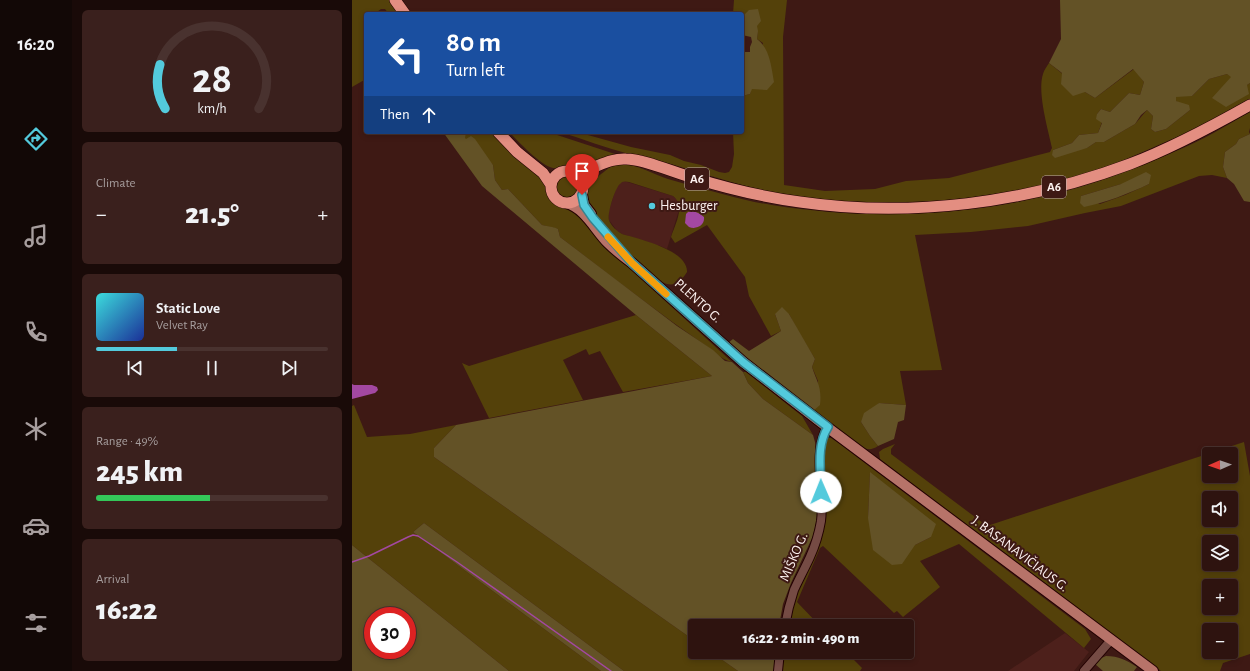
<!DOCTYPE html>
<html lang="en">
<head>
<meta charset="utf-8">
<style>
	body { margin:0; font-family:"Alegreya Sans",sans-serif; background:#3a201d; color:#f1f3f6; height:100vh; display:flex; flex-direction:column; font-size:15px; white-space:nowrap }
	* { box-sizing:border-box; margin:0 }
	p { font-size:13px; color:#a79e9e }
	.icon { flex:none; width:22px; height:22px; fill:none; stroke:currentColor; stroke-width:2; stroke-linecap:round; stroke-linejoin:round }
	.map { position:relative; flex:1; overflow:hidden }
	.sheet { display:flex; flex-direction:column; gap:10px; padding:10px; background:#190a08; width:280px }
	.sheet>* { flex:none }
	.hud { position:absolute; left:12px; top:12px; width:380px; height:122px; border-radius:4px; box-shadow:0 2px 6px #0003,0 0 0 1px #49322f; background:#1a4fa0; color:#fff; overflow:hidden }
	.needle { width:26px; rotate:268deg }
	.controls { position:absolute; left:850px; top:447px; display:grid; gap:8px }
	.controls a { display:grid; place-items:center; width:36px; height:36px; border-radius:4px; background:#2e130f; box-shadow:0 2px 6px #0003,0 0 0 1px #49322f; font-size:20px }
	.speed { position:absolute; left:12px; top:607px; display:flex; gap:8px; font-size:20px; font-weight:700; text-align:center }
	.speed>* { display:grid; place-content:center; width:52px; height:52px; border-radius:50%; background:#2e130f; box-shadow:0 2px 6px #0003,0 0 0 1px #49322f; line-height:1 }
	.speed .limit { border:6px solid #d22; background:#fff; color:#111 }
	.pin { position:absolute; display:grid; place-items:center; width:34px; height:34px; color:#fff; margin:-41px -17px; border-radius:50% 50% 50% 0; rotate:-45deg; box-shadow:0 0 4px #0007 }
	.pin .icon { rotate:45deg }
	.me { position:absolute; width:44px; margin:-22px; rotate:359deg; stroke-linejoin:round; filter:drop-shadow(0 0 3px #0008) }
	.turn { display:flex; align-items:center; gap:14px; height:84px; padding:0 16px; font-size:18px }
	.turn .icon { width:52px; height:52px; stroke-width:2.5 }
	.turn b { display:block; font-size:28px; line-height:34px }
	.then { display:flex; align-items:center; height:38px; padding:0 16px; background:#0003; gap:8px; font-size:15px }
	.big { font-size:30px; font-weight:800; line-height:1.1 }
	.sheet .tile { flex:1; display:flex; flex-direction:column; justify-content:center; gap:6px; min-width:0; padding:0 14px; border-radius:6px; background:#3a201d }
	.sheet .dial { align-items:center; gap:0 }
	.dial svg { height:104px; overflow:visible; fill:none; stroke:#49322f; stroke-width:7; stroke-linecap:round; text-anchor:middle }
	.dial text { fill:#f1f3f6; stroke:none }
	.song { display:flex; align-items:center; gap:12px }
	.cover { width:48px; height:48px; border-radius:6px; background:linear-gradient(135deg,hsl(180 70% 55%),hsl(230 70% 35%)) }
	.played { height:4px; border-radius:2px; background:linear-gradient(90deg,#53cadc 35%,#49322f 35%) }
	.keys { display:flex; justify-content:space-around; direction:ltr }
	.heat { display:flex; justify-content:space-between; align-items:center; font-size:22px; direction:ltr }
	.charge { height:6px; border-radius:3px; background:linear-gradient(90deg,#34c759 49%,#49322f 0) }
	.trip { position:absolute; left:336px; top:619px; width:226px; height:40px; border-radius:4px; background:#2e130f; box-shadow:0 2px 6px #0003,0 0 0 1px #49322f; font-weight:800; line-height:40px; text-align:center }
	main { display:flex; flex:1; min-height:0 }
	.menu { display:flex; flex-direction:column; width:72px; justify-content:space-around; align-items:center; background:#120806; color:#a79e9e }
	.menu .icon { width:28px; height:28px }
	.menu .on { color:#53cadc }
	.menu b { font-size:18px; color:#f1f3f6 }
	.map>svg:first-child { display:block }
</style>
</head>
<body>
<main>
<nav class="menu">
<b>16:20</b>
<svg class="icon on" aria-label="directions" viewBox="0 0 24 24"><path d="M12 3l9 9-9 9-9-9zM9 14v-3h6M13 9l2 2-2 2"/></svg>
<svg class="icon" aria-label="music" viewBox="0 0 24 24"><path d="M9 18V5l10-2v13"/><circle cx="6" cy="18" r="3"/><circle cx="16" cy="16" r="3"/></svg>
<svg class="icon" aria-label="phone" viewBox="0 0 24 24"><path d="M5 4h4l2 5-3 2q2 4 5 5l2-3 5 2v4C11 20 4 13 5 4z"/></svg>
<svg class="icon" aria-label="climate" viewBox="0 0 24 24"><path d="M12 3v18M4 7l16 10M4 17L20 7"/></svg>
<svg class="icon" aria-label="car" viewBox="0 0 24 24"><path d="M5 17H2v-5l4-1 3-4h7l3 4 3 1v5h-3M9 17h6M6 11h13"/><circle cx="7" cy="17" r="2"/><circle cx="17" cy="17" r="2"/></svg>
<svg class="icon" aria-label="filters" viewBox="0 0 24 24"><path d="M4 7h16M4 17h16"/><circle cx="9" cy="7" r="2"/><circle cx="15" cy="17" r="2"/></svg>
</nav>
<section class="sheet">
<div class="tile dial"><svg viewBox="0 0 100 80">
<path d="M14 69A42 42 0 1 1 86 69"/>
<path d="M14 69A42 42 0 0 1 10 35" stroke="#53cadc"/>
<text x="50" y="56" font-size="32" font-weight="700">28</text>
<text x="50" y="72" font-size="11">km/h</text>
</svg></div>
<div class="tile"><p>Climate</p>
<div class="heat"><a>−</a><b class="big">21.5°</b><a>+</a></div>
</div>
<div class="tile">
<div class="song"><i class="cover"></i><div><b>Static Love</b><p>Velvet Ray</p></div></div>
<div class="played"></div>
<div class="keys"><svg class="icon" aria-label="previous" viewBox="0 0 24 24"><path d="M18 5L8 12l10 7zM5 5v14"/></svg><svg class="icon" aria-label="pause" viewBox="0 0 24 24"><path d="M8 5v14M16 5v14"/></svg><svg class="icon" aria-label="next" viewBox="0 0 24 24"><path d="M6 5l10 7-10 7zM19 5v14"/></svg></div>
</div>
<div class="tile"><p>Range · 49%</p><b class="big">245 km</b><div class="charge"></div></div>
<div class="tile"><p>Arrival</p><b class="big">16:22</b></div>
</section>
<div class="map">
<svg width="898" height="671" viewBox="0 0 898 671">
	<rect width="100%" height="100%" fill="#3e1914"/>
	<path fill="#4d201b" d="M 272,181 L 321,196 L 325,199 L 328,204 L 327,210 L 315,249 L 308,246 L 270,234 L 265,231 L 257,220 L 256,213 L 264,188 L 268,183 Z
		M 713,633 L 737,652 L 722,671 L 656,671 Z"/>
	<path fill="#54410a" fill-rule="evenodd" d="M 0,0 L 38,0 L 48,14 L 37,14 L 33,9 L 29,9 L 22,14 L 14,14 L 14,79 L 0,87 Z
		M 382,0 L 435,0 L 431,37 L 432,185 L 473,191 L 523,189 L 554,181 L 597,178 L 698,152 L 700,148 C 696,129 685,92 691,74 C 692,70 695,66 697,63 L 733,92 L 743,98 L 782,69 L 792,82 L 788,95 L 777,93 L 758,112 L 749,109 L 745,114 L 750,122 L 746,133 L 727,135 L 720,143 L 701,150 L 735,148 L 744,142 L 752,142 L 783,124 L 795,110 L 801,116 L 799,129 L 803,132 L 814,129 L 838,110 L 824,101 L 824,96 L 840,96 L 857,79 L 875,74 L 895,85 L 898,83 L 898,99 C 882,108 867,117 851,126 C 838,132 824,137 811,143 C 787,154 763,164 737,172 C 641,203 530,210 431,194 C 392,187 356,175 319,164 C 305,160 291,158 277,154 C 254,148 231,139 208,132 L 225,132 L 279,147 L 318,155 L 332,161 L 349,165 L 367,172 L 373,173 L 377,172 L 380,167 L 382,154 L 381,132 L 390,132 L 391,105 L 390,105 L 390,96 L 398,94 L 411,43 L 405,39 C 407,25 402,24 391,16 L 390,34 L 390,14 L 381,14 Z
		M 898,112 L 898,128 L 897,132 L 898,134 L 887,139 L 884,144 L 873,152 L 871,167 L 875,178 L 860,175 L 847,176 L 769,206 L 733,213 L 676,226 L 619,232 L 563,235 L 590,370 L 548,371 L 554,405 L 527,403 L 509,422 L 518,436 L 526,446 C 520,450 516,450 509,447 L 461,411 L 466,381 L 460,367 L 463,359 C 454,344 445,330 437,314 L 423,314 L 429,331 L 419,336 L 397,296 L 393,277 L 355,225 L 323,243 L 319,237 C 323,224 334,206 321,196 L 277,182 C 273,181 270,181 268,184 C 263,188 255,214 257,220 C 259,226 265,231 270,234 C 287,239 336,250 335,272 C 330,280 325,286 315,284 C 298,280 235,215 234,198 C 233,187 241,180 249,174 C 255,170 260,164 267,164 C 283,163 301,174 316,179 C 323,181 330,183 337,185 C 364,192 392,201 420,205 C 544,225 674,213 791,165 C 818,154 847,142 872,127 C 881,122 889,117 898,112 ZM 769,184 L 797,184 L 773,195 L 748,204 L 729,196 Z
		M 114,132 L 142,132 L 194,181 L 195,191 L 198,197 L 202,202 L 208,205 L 223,209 L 263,255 L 380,362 C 369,360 360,349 350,343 C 301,309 255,273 208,237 L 206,229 L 190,225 L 156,189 L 150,190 L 143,180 L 141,165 L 112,138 Z
		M 157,132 L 196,132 L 263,154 L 226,169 C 213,163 211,170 201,168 C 189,166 166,141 157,132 Z
		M203 186a12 12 0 1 1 24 0a12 12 0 1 1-24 0Z
		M 284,315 L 360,376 L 271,392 L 248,351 L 237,355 L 234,349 L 211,360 L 231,400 L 137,418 L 110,363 L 117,366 Z
		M 391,372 L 394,372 L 450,416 L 461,435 L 411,399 L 396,383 Z
		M 2,405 L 15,437 L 58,434 L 104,425 L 82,448 L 82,457 L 343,641 L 343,652 L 359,652 L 386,671 L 272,671 L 72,523 L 61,532 L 249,671 L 157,671 L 0,545 L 0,406 Z
		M 475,438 L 479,438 L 485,442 L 733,629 L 739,639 L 732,648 L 607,544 L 568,561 L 588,587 L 551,617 L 545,611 L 542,613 L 471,546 L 468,548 L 445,602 L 468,626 L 436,626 L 438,616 L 447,587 L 457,569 L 467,540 L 473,510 L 472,448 ZM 518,473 L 579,537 L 563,545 L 516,518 Z
		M 892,442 L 898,476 L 898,654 L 871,663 L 868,671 L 809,671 L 528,459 L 527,452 L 531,449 L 543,444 L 539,449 L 539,454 L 635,526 ZM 857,454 L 879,454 L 879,476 L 857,476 ZM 857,498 L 879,498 L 879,520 L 857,520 ZM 857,542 L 879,542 L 879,564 L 857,564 ZM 857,586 L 879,586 L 879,608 L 857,608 ZM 857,630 L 879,630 L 879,652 L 857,652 Z
		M 432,652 L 494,652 L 510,668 L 508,671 L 429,671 Z"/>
	<path fill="#635226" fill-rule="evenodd" d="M 708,0 L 898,0 L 898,83 L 895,85 L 897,94 L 874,107 L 860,98 L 879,77 L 875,74 L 857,79 L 840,96 L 824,97 L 824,101 L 837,105 L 838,110 L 814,129 L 803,132 L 799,129 L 801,116 L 795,110 L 789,115 L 783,124 L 752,142 L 744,142 L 735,148 L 703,158 L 700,155 L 701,150 L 720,143 L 727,135 L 746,133 L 750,123 L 744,119 L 745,114 L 749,109 L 758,112 L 777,93 L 788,95 L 792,82 L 781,69 L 743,98 L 733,92 L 721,96 L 709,84 L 710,73 L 697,63 L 709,39 Z
		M 406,9 L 409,21 L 405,26 L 406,31 L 405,39 C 418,49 419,66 422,82 L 415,90 L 400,89 L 398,94 L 390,96 L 390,52 L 398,52 L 398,47 L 400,42 L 399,37 L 390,35 L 391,16 L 397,10 Z
		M 91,132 L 114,132 L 113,138 L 114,139 L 119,136 L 123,139 L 141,165 L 143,180 L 150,190 L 156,189 L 190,225 C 197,227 200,226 206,229 L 208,237 L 325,326 L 361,350 L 373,361 L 380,362 L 391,372 L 396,383 L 411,399 L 461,435 L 463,442 L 464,454 L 466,515 L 461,536 L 439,583 L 431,604 L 427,626 L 343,626 L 343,641 L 82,457 L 82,448 L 104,425 L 360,376 L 284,315 L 130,186 Z
		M 898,134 L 898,202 L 892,201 L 882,184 L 875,178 L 871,167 L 873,152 L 884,144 L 887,139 Z
		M 794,172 L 799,175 L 797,184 C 776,194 755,202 732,207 L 728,203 L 729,196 L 769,184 Z
		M 430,307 L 437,314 L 463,359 L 460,367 C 465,382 470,387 468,405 L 461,411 L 376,343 L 381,339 L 397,351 L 429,331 L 423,314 Z
		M 527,403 L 554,405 L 552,420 L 546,422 L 542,439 L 526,446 L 518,436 L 509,422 L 512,413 Z
		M 518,472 L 584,524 L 579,537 L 563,545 L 550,564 L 540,565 L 521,550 L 516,518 Z
		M 72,523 L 272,671 L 249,671 L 61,532 Z
		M 0,545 L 157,671 L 0,671 ZM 21,616 L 55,616 L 55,650 L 21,650 Z
		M 359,652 L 425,652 L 423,671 L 386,671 Z
		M 754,656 C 767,656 774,660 785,667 L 782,671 L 751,671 L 743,664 L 747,659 Z"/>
	<path fill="#a348a1" d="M 336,212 C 342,210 347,213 352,217 C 353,225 345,230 337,227 L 333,223 L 334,214 Z
		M 0,384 L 2,385 L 20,385 L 25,387 L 26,390 L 23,393 L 0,399 Z"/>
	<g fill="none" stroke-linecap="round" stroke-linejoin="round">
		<path stroke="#a348a1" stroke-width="1.5" d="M 0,562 L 17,556 L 56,537 L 61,535 L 66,536 L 105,562 L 259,671"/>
		<defs>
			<path id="minor" d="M 433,626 C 435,614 438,602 442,590 C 447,579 453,568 458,557 C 463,546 467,533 469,521 C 473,492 460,453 475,427
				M 426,671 L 428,652
				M 732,671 L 759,640"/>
			<path id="major" d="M 230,195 L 232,205 L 239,214
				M 214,203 C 233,208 243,230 256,243 C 264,251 272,257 280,263 L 391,362 L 475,427 L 801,671"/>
			<path id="highway" d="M 43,0 L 53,14
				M 146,132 L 165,152 L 191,173 L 199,185
				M199 187a16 16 0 1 1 32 0a16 16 0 1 1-32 0Z
				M 224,172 C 242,170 255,158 274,159 C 292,159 323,173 342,178 C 377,189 412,197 448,202 C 558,218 674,203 778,164 C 820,148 859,127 898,105"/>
		</defs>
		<use href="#minor" stroke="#230202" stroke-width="10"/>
		<use href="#major" stroke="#230202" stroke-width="12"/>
		<use href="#highway" stroke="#230202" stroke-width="12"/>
		<use href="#minor" stroke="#754b44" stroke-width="8"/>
		<use href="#major" stroke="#b77369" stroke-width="10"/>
		<use href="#highway" stroke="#e38e81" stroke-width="11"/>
	</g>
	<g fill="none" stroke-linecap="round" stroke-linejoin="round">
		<defs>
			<path id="route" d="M 230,195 L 232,205 L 241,218 L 280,263 L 391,362 L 476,427 C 464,446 469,471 469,492"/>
		</defs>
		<use href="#route" stroke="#36838f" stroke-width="10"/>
		<use href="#route" stroke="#53cadc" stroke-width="7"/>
		<path stroke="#f59e0b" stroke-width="7" d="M 256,237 L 280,263 L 314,294"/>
	</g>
	<circle fill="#53cadc" stroke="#3e1914" stroke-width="1.5" cx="300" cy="206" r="4"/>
	<g text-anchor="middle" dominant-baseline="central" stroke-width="4" stroke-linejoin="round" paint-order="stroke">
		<g fill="#3e1914" stroke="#c4b1ae" stroke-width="1">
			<rect x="333" y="168" width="24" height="22" rx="3"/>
			<rect x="690" y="176" width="24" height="22" rx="3"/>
		</g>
		<g font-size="13" font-weight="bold" fill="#fdf2f0">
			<text x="345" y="179">A6</text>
			<text x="702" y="187">A6</text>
		</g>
		<g font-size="14" fill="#fdf2f0" stroke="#3e1914" text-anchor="start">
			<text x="308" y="206">Hesburger</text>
		</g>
		<g font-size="14" fill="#fdf2f0" stroke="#3e1914">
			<text transform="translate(346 301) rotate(42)">PLENTO G.</text>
			<text transform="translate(668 554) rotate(37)">J. BASANAVIČIAUS G.</text>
			<text transform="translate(442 557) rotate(-67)">MIŠKO G.</text>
		</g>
	</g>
</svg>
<div class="controls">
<a><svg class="needle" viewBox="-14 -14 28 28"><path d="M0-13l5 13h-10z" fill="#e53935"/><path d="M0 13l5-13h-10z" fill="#a79e9e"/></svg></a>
<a><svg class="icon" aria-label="sound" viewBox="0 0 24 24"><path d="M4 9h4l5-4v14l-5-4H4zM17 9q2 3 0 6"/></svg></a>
<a><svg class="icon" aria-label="layers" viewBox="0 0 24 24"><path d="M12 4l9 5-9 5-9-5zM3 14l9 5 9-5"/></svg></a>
<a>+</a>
<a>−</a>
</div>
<div class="speed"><div class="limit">30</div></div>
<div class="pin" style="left:230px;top:195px;background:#d93025"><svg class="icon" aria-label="arrive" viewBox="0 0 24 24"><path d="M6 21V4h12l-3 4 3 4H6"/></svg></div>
<svg class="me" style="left:469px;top:492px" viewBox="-20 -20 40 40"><circle r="19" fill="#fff"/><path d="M0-13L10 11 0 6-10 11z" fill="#53cadc"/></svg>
<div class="trip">16:22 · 2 min · 490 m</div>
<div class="hud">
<div class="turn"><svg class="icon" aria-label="left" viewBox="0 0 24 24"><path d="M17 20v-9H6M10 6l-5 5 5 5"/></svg><div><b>80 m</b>Turn left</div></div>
<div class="then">Then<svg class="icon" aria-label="ahead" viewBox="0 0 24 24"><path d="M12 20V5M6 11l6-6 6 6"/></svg></div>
</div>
</div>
</main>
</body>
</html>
